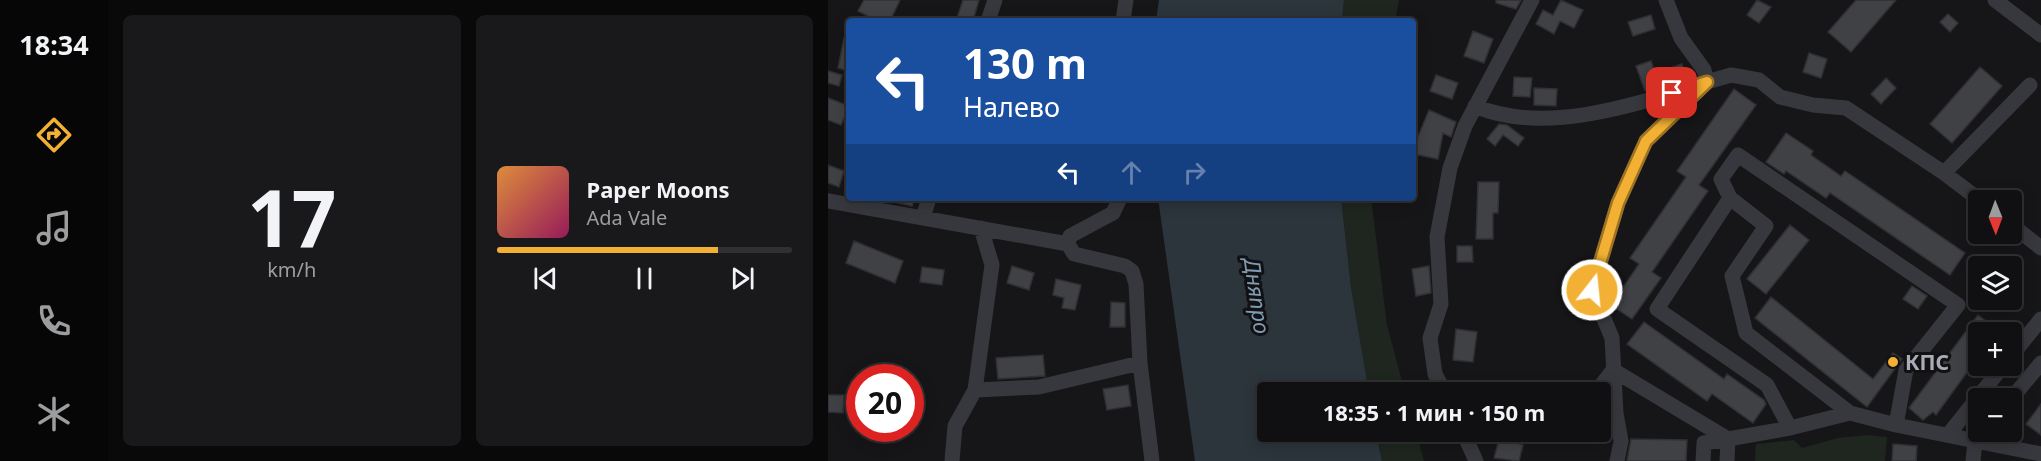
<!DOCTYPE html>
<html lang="ru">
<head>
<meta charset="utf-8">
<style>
	body { margin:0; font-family:"Noto Sans",sans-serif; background:#19191b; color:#f1f3f6; height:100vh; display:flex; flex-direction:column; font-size:22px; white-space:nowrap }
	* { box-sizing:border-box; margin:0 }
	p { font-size:20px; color:#9c9d9f }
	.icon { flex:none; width:33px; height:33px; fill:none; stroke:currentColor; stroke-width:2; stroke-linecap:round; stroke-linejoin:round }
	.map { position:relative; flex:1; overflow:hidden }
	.side { display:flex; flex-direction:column; gap:15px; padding:15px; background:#09090a; width:720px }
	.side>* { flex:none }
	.guide { position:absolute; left:18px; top:18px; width:570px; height:183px; border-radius:6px; box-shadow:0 3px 15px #0003,0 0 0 2px #303032; background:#1a4fa0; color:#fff; overflow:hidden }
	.needle { width:39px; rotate:179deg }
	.tools { position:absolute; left:1140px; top:190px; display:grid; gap:12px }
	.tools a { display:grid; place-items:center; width:54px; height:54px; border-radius:6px; background:#101012; box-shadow:0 3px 15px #0003,0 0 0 2px #303032; font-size:30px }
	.speed { position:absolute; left:18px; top:364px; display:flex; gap:12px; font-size:30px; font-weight:700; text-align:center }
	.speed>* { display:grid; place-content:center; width:78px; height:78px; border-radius:50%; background:#101012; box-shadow:0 3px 15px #0003,0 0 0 2px #303032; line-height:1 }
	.speed .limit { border:9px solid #d22; background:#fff; color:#111 }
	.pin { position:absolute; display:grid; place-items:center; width:51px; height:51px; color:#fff; margin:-26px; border-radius:12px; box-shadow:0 3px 9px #0006 }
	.me { position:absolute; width:66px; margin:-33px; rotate:16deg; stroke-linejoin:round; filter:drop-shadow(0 0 4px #0008) }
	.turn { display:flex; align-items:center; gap:21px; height:126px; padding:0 18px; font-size:27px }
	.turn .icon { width:78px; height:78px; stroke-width:2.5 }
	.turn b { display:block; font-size:42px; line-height:51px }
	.lanes { display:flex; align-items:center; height:57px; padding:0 18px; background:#0003; justify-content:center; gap:30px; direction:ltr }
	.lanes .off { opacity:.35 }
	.side .tile { flex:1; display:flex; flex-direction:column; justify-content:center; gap:9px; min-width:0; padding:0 21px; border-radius:9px; background:#19191b }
	.side .dial { align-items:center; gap:0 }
	.dial b { font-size:78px; line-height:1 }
	.song { display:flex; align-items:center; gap:18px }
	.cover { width:72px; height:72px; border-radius:9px; background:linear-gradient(135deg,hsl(30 70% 55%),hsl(330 70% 35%)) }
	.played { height:6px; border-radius:3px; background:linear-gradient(90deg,#f2b134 75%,#303032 75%) }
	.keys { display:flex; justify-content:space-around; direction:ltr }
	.side .tiles { flex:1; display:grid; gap:15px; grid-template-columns:repeat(2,1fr) }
	.trip { position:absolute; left:429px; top:382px; width:354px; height:60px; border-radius:6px; background:#101012; box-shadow:0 3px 15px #0003,0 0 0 2px #303032; font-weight:700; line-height:60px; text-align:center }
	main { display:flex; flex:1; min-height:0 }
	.dock { display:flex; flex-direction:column; width:108px; justify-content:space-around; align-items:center; background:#060607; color:#9c9d9f }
	.dock .icon { width:42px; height:42px }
	.dock .selected { color:#f2b134 }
	.dock b { font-size:27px; color:#f1f3f6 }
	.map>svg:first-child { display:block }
</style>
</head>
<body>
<main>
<nav class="dock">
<b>18:34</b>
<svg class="icon selected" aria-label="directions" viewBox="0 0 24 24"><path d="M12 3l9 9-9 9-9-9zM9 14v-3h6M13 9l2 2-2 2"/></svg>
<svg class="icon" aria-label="music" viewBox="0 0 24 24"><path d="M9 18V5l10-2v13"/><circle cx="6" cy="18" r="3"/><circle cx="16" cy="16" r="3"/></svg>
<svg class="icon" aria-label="phone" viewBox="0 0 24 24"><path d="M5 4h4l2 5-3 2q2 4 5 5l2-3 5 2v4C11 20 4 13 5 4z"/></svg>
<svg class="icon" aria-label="climate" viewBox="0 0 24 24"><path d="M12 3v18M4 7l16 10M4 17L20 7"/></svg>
</nav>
<section class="side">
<div class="tiles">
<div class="tile dial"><b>17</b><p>km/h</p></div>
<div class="tile">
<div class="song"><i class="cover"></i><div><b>Paper Moons</b><p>Ada Vale</p></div></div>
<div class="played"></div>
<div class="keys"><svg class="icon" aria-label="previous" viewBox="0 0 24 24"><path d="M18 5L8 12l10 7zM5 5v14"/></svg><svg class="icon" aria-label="pause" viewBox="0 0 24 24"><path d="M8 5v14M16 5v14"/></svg><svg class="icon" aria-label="next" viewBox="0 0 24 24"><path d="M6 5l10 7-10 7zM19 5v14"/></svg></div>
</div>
</div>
</section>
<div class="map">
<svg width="1213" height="461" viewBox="0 0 1213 461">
	<rect width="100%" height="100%" fill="#161618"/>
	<path fill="#1e261f" d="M 516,0 L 571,0 L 567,21 L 514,21 Z
		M 513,198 L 543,198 L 559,325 L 577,393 L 541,393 L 523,287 Z
		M 548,432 L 588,432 L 596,461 L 554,461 Z
		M 1040,435 L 1059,437 L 1057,461 L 927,461 L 928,444 L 966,440 L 974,448 L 1010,438 Z"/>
	<path fill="#2c353c" d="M 331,0 L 516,0 L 514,21 L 328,21 Z
		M 330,198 L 513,198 L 523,287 L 541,393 L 440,393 L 440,432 L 548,432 L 554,461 L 367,461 Z"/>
	<path fill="#404145" stroke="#303034" stroke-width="1.5" d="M 36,0 L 72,0 L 62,21 L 49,21 L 30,11 Z
		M 135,0 L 151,0 L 145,21 L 128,21 Z
		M 668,0 L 693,0 L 688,9 L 668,3 Z
		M 733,0 L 755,10 L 746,28 L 732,21 L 726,34 L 708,24 L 715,10 L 725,15 Z
		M 929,0 L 943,7 L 931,23 L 919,15 Z
		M 1028,0 L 1068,0 L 1023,52 L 1000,32 Z
		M 1120,14 L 1130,23 L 1122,32 L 1112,22 Z
		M 823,15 L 827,29 L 805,36 L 800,22 Z
		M 645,31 L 665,39 L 656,63 L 636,56 Z
		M 16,38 L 21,39 L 21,71 L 10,68 Z
		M 981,53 L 999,59 L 993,78 L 975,72 Z
		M 823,61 L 827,73 L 854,64 L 859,78 L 817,91 L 808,66 Z
		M 1152,67 L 1174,86 L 1124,143 L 1102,124 Z
		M 0,71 L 14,75 L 11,86 L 0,83 Z
		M 608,75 L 630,83 L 624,99 L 602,91 Z
		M 686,77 L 704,78 L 702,97 L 685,96 Z
		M 1058,78 L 1068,88 L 1053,104 L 1043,94 Z
		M 706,88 L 729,89 L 728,106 L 706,105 Z
		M 906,89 L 928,105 L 871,185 L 880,191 L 824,272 L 833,278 L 804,319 L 783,305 L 811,264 L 802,258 L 858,177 L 849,171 Z
		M 0,98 L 21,106 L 13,125 L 0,120 Z
		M 601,110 L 628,122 L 623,137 L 615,133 L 610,159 L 585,154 L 587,138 L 589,139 Z
		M 671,124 L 679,125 L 696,138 L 690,146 L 675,135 L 667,146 L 659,139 Z
		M 958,133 L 985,151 L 983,155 L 1013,176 L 1017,171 L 1137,253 L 1122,275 L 1002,193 L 998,198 L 958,171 L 956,174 L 938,162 Z
		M 0,165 L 16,171 L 11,187 L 0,183 Z
		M 650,182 L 671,182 L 670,213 L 665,213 L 665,239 L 648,239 Z
		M 50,198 L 87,198 L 84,206 Z
		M 962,225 L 981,240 L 938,294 L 919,279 Z
		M 26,241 L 75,261 L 67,283 L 18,263 Z
		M 629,246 L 644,246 L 645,262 L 629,262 Z
		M 184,266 L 206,273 L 201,290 L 179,283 Z
		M 601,266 L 603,293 L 588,296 L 584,269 Z
		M 94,267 L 116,270 L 114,285 L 92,282 Z
		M 228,279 L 253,285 L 247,310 L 234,308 L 236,298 L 225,295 Z
		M 1084,286 L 1099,296 L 1090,309 L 1075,299 Z
		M 943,297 L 1045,379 L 1065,353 L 1074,359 L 1039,407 L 927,318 Z
		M 283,302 L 297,303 L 297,327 L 282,327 Z
		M 1150,315 L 1173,333 L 1150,333 L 1150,357 L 1108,415 L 1105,412 L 1095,420 L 1081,408 Z
		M 816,322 L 896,379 L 899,374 L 936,400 L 938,404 L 925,423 L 884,394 L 879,401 L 799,344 Z
		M 628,329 L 649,332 L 645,362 L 625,360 Z
		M 215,355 L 217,376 L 170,379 L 168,358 Z
		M 677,382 L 704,391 L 704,393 L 673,393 Z
		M 300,385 L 303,406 L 279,410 L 275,389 Z
		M 0,395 L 16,395 L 15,413 L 0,412 Z
		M 1213,404 L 1213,435 L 1198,424 Z
		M 673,432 L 685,432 L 684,442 L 695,445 L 691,461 L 666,458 Z
		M 803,439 L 859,440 L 858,461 L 799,461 Z
		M 1065,444 L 1089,446 L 1088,461 L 1064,461 Z"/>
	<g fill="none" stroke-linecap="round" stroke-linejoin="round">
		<path stroke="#37383d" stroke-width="15" d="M 1167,0 L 1213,35
			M 160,21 L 167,0
			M 295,21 L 298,0
			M 647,106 C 717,136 810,104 879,82 L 876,70 L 853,38 L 838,0
			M 1116,173 L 1202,85
			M 292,198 L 285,213 L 242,236 L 240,244 L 246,254 L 297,266 L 304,271 L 308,284 L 312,363 L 324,461
			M 902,198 L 893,179 L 910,155 L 1130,305 L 1078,370 L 1068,425 L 1213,454
			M 0,201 L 240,244
			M 95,218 L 101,198
			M 1184,225 L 1213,248
			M 1184,355 L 1213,319
			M 147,390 L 211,387 L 312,363
			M 617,393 L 607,374 L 602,338 L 613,304 L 609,237 L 622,168 L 637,126 L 704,0
			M 767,393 L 785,370 L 900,439 L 962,428
			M 1183,399 L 1213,363
			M 1022,413 L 962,428 L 939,385 L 829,309 L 902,198 L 938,226 L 904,276 L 918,333 L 1022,413 L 1068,425
			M 635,432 L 648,461
			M 1120,435 L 1175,366
			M 124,461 L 127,426 L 147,390 L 164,265 L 153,228
			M 789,461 L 793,441 L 788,413 L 784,338 L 764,290 L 790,203 L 818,141 L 879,82 L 903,75 L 931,80 L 952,97 L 985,105 L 1018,108 L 1116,173 L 1153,201
			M 875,461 L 876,443 L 900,439 L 899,461
			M 1145,461 L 1147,442 L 1156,432"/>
	</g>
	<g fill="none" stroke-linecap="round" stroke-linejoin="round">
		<defs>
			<path id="route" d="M 764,290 L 790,203 L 818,141 L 879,82 L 844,93"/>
		</defs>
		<use href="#route" stroke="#9d7322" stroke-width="15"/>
		<use href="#route" stroke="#f2b134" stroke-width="10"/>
	</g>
	<circle fill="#f2b134" stroke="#111113" stroke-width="2" cx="1065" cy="362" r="6"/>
	<g text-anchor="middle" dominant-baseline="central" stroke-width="6" stroke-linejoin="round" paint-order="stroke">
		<g font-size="21" font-weight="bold" fill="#a8adb8" stroke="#111113" text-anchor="start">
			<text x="1077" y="362">КПС</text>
		</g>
		<g font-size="22" font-style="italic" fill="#7f9bb3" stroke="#111113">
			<text transform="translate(430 296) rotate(82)">Дняпро</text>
		</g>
	</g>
</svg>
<div class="tools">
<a><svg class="needle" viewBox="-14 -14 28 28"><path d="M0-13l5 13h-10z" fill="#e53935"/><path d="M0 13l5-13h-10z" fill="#9c9d9f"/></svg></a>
<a><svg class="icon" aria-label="layers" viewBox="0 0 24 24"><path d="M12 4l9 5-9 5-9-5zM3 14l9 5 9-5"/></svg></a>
<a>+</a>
<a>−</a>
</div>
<div class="speed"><div class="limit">20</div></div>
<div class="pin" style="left:844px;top:93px;background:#d93025"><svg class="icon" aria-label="arrive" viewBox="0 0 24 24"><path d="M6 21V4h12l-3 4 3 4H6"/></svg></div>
<svg class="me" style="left:764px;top:290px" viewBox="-20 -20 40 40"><circle r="17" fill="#f2b134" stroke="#fff" stroke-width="3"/><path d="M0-11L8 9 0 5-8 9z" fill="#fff"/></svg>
<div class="trip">18:35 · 1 мин · 150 m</div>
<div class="guide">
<div class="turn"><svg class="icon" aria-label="left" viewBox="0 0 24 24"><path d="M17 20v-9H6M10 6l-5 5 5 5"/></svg><div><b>130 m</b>Налево</div></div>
<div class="lanes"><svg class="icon" aria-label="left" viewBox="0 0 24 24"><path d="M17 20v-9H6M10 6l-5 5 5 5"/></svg><svg class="icon off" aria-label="ahead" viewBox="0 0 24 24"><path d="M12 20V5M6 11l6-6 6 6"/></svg><svg class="icon off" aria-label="right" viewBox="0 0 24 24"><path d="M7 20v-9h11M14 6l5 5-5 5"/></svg></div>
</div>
</div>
</main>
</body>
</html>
